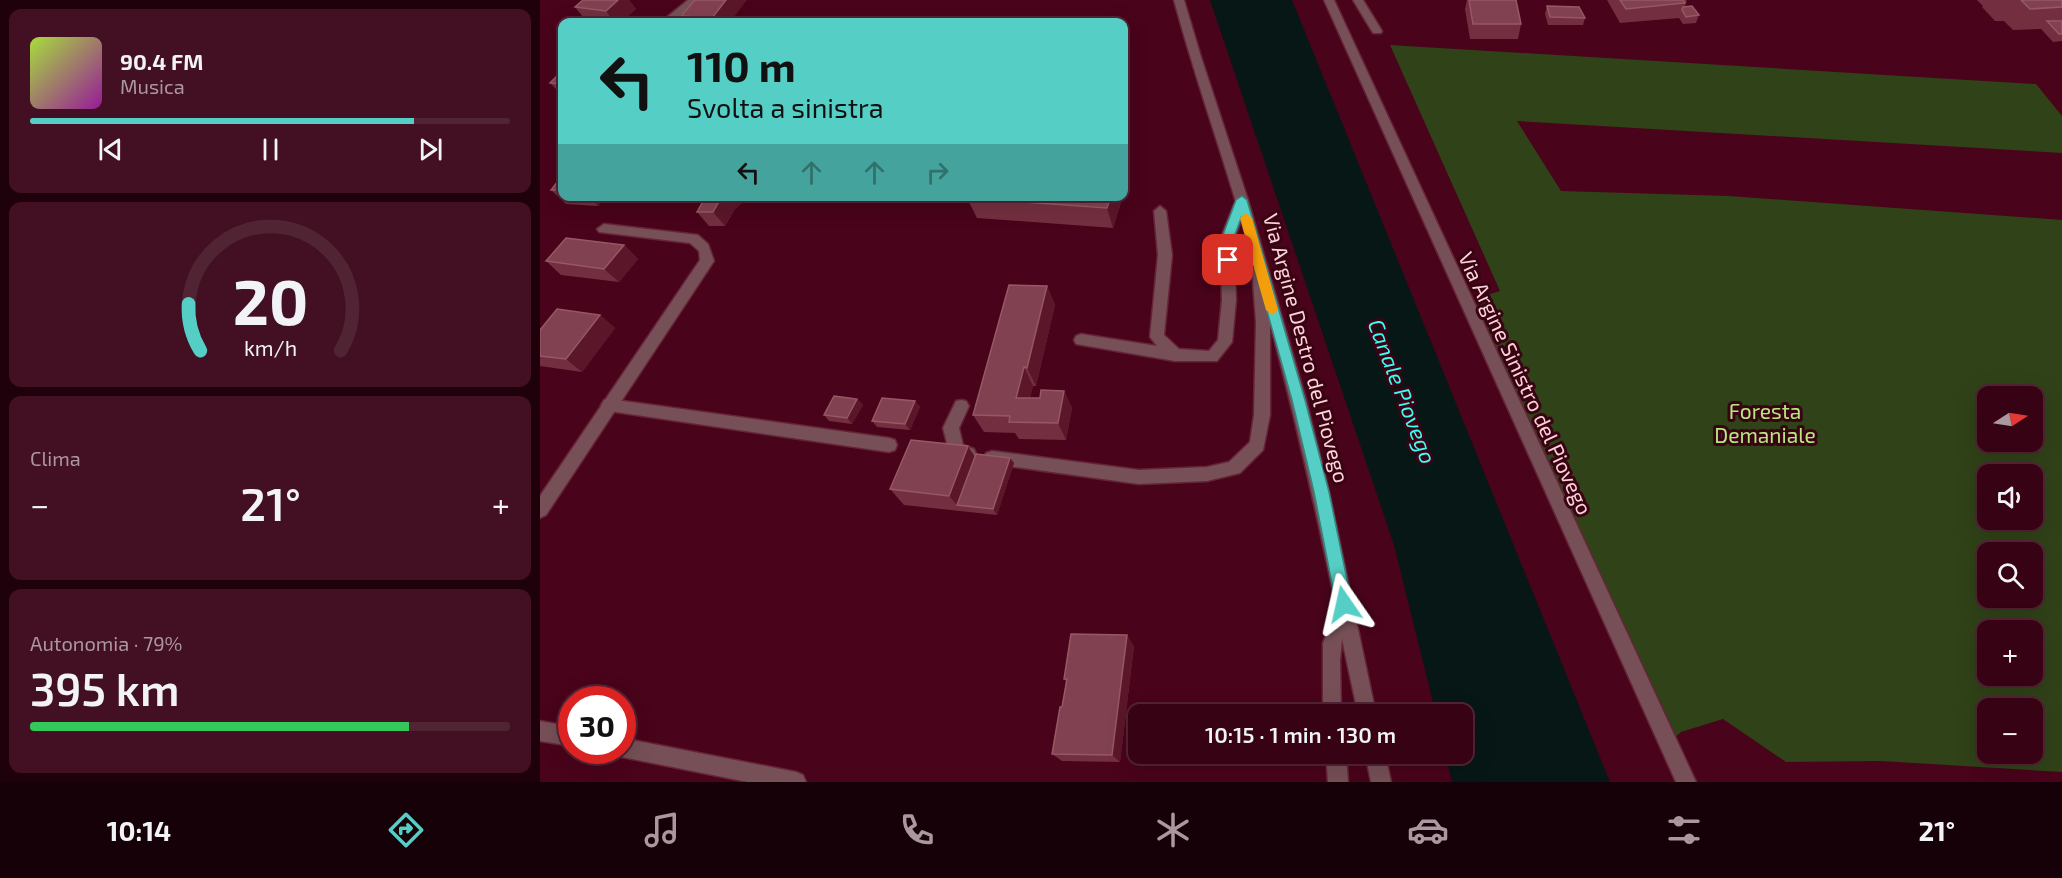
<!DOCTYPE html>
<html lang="it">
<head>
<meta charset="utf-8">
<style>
	body { margin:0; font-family:"Exo 2",sans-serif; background:#421022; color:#f1f3f6; height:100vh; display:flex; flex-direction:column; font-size:22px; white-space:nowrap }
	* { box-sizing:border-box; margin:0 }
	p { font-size:20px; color:#aa97a0 }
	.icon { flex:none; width:33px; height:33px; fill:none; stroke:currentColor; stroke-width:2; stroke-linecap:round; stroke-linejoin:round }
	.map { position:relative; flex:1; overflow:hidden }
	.sheet { display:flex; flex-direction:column; gap:9px; padding:9px; background:#1e010b; width:540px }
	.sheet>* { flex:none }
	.hud { position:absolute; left:18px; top:18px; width:570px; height:183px; border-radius:12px; box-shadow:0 6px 24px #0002,0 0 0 2px #512434; background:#55cec5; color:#111; overflow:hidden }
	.needle { width:39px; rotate:78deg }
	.controls { position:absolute; left:1437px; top:386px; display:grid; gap:12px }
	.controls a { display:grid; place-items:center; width:66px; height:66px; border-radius:12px; background:#370214; box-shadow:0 6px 24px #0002,0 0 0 2px #512434; font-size:30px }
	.speed { position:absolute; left:18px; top:686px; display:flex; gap:12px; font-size:30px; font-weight:700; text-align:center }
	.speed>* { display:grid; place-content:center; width:78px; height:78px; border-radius:50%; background:#370214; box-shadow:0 6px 24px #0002,0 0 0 2px #512434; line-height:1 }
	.speed .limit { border:9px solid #d22; background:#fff; color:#111 }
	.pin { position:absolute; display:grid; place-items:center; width:51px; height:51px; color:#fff; margin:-26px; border-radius:12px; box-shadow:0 3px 9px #0006 }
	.me { position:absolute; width:66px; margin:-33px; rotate:349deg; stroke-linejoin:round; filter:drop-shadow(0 0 4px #0008) }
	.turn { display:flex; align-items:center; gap:21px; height:126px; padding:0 30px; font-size:27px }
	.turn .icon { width:78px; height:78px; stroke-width:2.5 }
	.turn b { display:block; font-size:42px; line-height:51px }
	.lanes { display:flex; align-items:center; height:57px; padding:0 30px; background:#0003; justify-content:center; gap:30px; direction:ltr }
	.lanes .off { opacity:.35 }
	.big { font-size:45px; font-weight:600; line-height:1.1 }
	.sheet .card { flex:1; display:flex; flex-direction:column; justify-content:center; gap:9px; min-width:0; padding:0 21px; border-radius:12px; background:#421022 }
	.sheet .dial { align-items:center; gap:0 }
	.dial svg { height:156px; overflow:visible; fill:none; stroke:#512434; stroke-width:7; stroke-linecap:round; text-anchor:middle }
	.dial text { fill:#f1f3f6; stroke:none }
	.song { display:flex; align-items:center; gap:18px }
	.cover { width:72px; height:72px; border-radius:9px; background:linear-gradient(135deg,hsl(80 70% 55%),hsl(300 70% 35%)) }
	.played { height:6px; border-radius:3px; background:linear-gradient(90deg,#55cec5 80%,#512434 80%) }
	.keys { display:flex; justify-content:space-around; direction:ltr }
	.heat { display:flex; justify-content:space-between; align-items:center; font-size:33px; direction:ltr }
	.charge { height:9px; border-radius:4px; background:linear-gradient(90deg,#34c759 79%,#512434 0) }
	.trip { position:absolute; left:588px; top:704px; width:345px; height:60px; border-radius:12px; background:#370214; box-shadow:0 6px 24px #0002,0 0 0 2px #512434; font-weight:600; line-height:60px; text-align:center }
	.menu { display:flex; height:96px; justify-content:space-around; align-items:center; background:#160108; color:#aa97a0 }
	.menu .icon { width:42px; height:42px }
	.menu .current { color:#55cec5 }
	.menu b { font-size:27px; color:#f1f3f6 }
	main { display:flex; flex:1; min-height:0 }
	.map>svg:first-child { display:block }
</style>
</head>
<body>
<main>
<section class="sheet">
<div class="card">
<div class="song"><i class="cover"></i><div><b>90.4 FM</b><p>Musica</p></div></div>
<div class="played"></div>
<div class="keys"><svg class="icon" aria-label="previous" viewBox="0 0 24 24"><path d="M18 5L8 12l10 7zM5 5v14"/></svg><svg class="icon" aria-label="pause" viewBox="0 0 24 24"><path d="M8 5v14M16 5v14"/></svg><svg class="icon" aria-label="next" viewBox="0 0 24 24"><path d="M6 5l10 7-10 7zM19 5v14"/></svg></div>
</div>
<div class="card dial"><svg viewBox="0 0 100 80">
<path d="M14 69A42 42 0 1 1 86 69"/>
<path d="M14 69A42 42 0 0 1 8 45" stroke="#55cec5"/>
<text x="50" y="56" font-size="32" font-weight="700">20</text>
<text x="50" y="72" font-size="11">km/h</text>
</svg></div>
<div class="card"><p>Clima</p>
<div class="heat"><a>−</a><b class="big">21°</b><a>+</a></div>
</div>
<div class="card"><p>Autonomia · 79%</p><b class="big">395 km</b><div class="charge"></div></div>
</section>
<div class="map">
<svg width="1522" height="782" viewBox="0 0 1522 782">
	<rect width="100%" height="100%" fill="#49031b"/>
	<path fill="#304218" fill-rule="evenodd" d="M 850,45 L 1496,84 L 1522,116 L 1522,153 L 977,121 L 1021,191 L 1189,196 L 1522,220 L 1522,772 L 1341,761 L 1246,762 L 1183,719 L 1141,732 L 1128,744 L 925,302 L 960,291 ZM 1448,396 L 1492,396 L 1492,441 L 1448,441 ZM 1448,474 L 1492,474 L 1492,519 L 1448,519 ZM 1448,552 L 1492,552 L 1492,597 L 1448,597 ZM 1448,630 L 1492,630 L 1492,675 L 1448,675 ZM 1448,708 L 1492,708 L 1492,753 L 1448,753 Z"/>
	<path fill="#061715" d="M 670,0 L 752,0 L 1070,782 L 912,782 L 905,753 L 922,753 L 922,714 L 896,714 L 854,545 Z"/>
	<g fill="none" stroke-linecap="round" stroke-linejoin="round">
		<defs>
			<path id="lane" d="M 813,0 L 823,0 L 842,31 L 841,33 L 833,33 Z
				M 702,195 L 708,200 L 694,240 L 696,300 L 692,342 L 677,361 L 635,361 L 536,344 L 534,340 L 536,336 L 541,334 L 617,346 L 610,337 L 618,255 L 614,211 L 620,206 L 626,211 L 632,255 L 624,335 L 639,349 L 669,351 L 678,340 L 682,300 L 680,240 L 696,200 Z
				M 719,264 L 726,269 L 730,322 L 730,415 L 723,450 L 700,473 L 667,481 L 599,484 L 446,463 L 444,458 L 446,453 L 452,451 L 599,470 L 667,467 L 689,462 L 710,442 L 714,415 L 716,322 L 712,269 Z
				M 69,399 L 349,438 L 355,440 L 357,445 L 355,450 L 349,452 L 69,411 L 64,410 L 61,405 L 64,400 Z
				M 421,400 L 426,401 L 429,406 L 419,428 L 423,445 L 434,449 L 436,454 L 434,459 L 428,461 L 410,455 L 403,428 L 416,401 Z"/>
			<path id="street" d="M 148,0 L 160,0 L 132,22 L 121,22 Z
				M 634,0 L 644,0 L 661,57 L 708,200 L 766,400 L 789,492 L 836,714 L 818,714 L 802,639 L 800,660 L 801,714 L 783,714 L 783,643 L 790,626 L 799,621 C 770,479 737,338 695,199 C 675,133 652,67 634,0 Z
				M 784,0 L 794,0 L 1156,782 L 1136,782 Z
				M 64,224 L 158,235 L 168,244 L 174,261 L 6,515 L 0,518 L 0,496 L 160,260 L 159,251 L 150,243 L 59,232 L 57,229 Z
				M 0,721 L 32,727 L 32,746 L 0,741 Z
				M 82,738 L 256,772 L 263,775 L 266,782 L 208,782 L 82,757 L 75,754 L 74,750 L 82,750 Z
				M 786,753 L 806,753 L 808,782 L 788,782 Z
				M 825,753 L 845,753 L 851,782 L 831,782 Z"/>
		</defs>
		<use href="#lane" stroke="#662439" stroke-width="3"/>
		<use href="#street" stroke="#662439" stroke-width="3"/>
		<use href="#lane" fill="#765056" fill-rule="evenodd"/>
		<use href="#street" fill="#765056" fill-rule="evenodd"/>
	</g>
	<path fill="#732f3f" d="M 43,0 L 89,0 L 96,9 L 84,19 L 111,22 L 47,22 L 35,7 Z
		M 155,0 L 190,22 L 146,22 L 141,16 Z
		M 927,0 L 976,0 L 981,24 L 978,39 L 930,39 L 925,9 Z
		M 1067,0 L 1147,0 L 1145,6 L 1159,15 L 1156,23 L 1143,24 L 1139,18 L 1080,23 Z
		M 1437,0 L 1522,0 L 1522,41 L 1513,42 L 1501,29 L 1473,30 L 1464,21 L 1455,21 L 1442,7 L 1443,6 Z
		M 1007,6 L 1045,18 L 1043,25 L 1008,25 L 1005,14 Z
		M 22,71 L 22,91 L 17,90 L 10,83 Z
		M 22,176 L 22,196 L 65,196 L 58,206 L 26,204 L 11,190 Z
		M 166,196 L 207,196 L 205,200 L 195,209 L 185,226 L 169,226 L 157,212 Z
		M 428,196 L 583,196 L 573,228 L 437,218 L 427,198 Z
		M 84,245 L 98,259 L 79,282 L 21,275 L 6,261 Z
		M 507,286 L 515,305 L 496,386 L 493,386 L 490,398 L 500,398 L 524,391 L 532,408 L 526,440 L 479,439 L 475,433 L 444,432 L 433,415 Z
		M 60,315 L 75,328 L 42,372 L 0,366 L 0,330 Z
		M 317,399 L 323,405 L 312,424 L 289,421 L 284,415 Z
		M 375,401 L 380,407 L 370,430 L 337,427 L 332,421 Z
		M 435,457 L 470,458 L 474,463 L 457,515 L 364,505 L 350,489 Z
		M 594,646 L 580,762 L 522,761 L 512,754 L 522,707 L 526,681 L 524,679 Z"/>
	<path fill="#5c162a" d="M 78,0 L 89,0 L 96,9 L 81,22 L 74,22 L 66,11 Z
		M 186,0 L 207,0 L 190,22 L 174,22 L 172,18 Z
		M 49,196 L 65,196 L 58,206 Z
		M 182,196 L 207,196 L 205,200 L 195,209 L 185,226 L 173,212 Z
		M 571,196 L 583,196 L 573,228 L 567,208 Z
		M 84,245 L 98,259 L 79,282 L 64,269 Z
		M 507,286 L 515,305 L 496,386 L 487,368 Z
		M 60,315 L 75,328 L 42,372 L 26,359 Z
		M 484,367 L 493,386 L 486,415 L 476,398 Z
		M 524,391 L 532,408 L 526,440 L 518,423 Z
		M 317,399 L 323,405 L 312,424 L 307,418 Z
		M 375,401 L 380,407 L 370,430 L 365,424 Z
		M 428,446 L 439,463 L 417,505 L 409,496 Z
		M 470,458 L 474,463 L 457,515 L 453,509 Z
		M 587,635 L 594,646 L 580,762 L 572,755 Z"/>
	<path fill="#824150" stroke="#965865" stroke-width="1.5" d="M 43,0 L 78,0 L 66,11 L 35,7 Z
		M 155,0 L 186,0 L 172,18 L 141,16 Z
		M 929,0 L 976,0 L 981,24 L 933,24 Z
		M 1080,0 L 1143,0 L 1145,3 L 1086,9 Z
		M 1481,0 L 1522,0 L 1522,7 L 1490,9 Z
		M 1007,6 L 1039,7 L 1045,18 L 1010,17 Z
		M 1152,6 L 1159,15 L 1146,17 L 1142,10 L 1143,7 Z
		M 83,19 L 111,21 L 109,22 L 80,22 Z
		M 1507,21 L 1522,21 L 1522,34 L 1519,34 Z
		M 22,71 L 22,84 L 10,83 Z
		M 22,176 L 22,190 L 11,190 Z
		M 166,196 L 182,196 L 173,212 L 157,212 Z
		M 428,196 L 571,196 L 567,208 L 427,198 Z
		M 26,238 L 84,245 L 64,269 L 6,261 Z
		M 469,285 L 507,286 L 487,368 L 484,367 L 476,398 L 500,398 L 501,390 L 524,391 L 518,423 L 469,422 L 470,416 L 433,415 Z
		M 17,309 L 60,315 L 26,359 L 0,356 L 0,330 Z
		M 294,396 L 317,399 L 307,418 L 284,415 Z
		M 342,398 L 375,401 L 365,424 L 332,421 Z
		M 371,440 L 428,446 L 409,496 L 350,489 Z
		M 436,454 L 470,458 L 453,509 L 417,505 Z
		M 531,634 L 587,635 L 572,755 L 512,754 L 520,707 L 522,707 L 527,679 L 524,679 Z"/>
	<path fill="#55cec5" stroke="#378680" stroke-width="1.5" d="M 702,196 L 707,200 L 765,400 L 789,492 L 812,604 L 810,609 L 804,612 L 799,609 L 796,604 L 774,492 L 752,400 L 701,218 L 693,240 L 694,260 L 688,264 L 681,260 L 681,240 L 696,200 Z"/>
	<path fill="#f59e0b" d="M 706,213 L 712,218 L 738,310 L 732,315 L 726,310 L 700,218 Z"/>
	<g text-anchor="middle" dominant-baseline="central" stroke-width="6" stroke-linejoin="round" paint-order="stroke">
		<g font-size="21" fill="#fed2d8" stroke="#380414">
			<text transform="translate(767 348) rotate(75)">Via Argine Destro del Piovego</text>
			<text transform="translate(986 383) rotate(65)">Via Argine Sinistro del Piovego</text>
		</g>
		<g font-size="21" fill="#b7e87d" stroke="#380414">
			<text x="1225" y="410">Foresta<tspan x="1225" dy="24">Demaniale</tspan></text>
		</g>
		<g font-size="22" font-style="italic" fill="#3cfdf2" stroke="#380414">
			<text transform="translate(863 391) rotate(69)">Canale Piovego</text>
		</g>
	</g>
</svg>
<div class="controls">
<a><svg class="needle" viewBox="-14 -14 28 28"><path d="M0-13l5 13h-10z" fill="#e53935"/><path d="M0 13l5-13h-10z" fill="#aa97a0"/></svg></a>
<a><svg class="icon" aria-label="sound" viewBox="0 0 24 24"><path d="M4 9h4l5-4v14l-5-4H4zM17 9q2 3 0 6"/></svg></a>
<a><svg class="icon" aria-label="search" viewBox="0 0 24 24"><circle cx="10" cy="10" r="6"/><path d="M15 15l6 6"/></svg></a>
<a>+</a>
<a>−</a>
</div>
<div class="speed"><div class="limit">30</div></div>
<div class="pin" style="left:688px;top:260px;background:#d93025"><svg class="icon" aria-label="arrive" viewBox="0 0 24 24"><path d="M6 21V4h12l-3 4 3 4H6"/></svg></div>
<svg class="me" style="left:804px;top:604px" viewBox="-20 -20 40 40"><path d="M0-17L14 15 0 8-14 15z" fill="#55cec5" stroke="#fff" stroke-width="4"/></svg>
<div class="trip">10:15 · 1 min · 130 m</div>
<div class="hud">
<div class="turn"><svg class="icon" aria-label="left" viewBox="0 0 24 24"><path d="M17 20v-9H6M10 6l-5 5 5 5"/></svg><div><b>110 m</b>Svolta a sinistra</div></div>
<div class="lanes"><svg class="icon" aria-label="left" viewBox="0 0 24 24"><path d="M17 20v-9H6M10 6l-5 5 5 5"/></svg><svg class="icon off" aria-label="ahead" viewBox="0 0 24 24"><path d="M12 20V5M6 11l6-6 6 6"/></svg><svg class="icon off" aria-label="ahead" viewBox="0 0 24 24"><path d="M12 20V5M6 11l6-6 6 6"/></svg><svg class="icon off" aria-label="right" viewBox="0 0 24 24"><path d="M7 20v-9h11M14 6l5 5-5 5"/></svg></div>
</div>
</div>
</main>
<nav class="menu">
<b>10:14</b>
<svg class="icon current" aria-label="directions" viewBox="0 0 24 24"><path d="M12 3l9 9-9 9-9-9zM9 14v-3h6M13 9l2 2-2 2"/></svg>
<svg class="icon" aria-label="music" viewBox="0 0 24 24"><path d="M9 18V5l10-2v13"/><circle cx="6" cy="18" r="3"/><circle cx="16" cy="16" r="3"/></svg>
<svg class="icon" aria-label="phone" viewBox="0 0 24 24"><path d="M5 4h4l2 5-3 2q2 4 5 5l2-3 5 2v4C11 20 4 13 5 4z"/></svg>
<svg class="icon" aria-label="climate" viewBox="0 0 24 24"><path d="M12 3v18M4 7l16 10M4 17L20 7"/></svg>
<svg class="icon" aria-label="car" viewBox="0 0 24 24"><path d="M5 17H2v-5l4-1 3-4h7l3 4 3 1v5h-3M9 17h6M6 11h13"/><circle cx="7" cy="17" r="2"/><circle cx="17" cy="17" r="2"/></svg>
<svg class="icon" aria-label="filters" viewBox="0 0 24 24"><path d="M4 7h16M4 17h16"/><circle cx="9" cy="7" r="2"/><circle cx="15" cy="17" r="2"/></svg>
<b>21°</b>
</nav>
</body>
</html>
